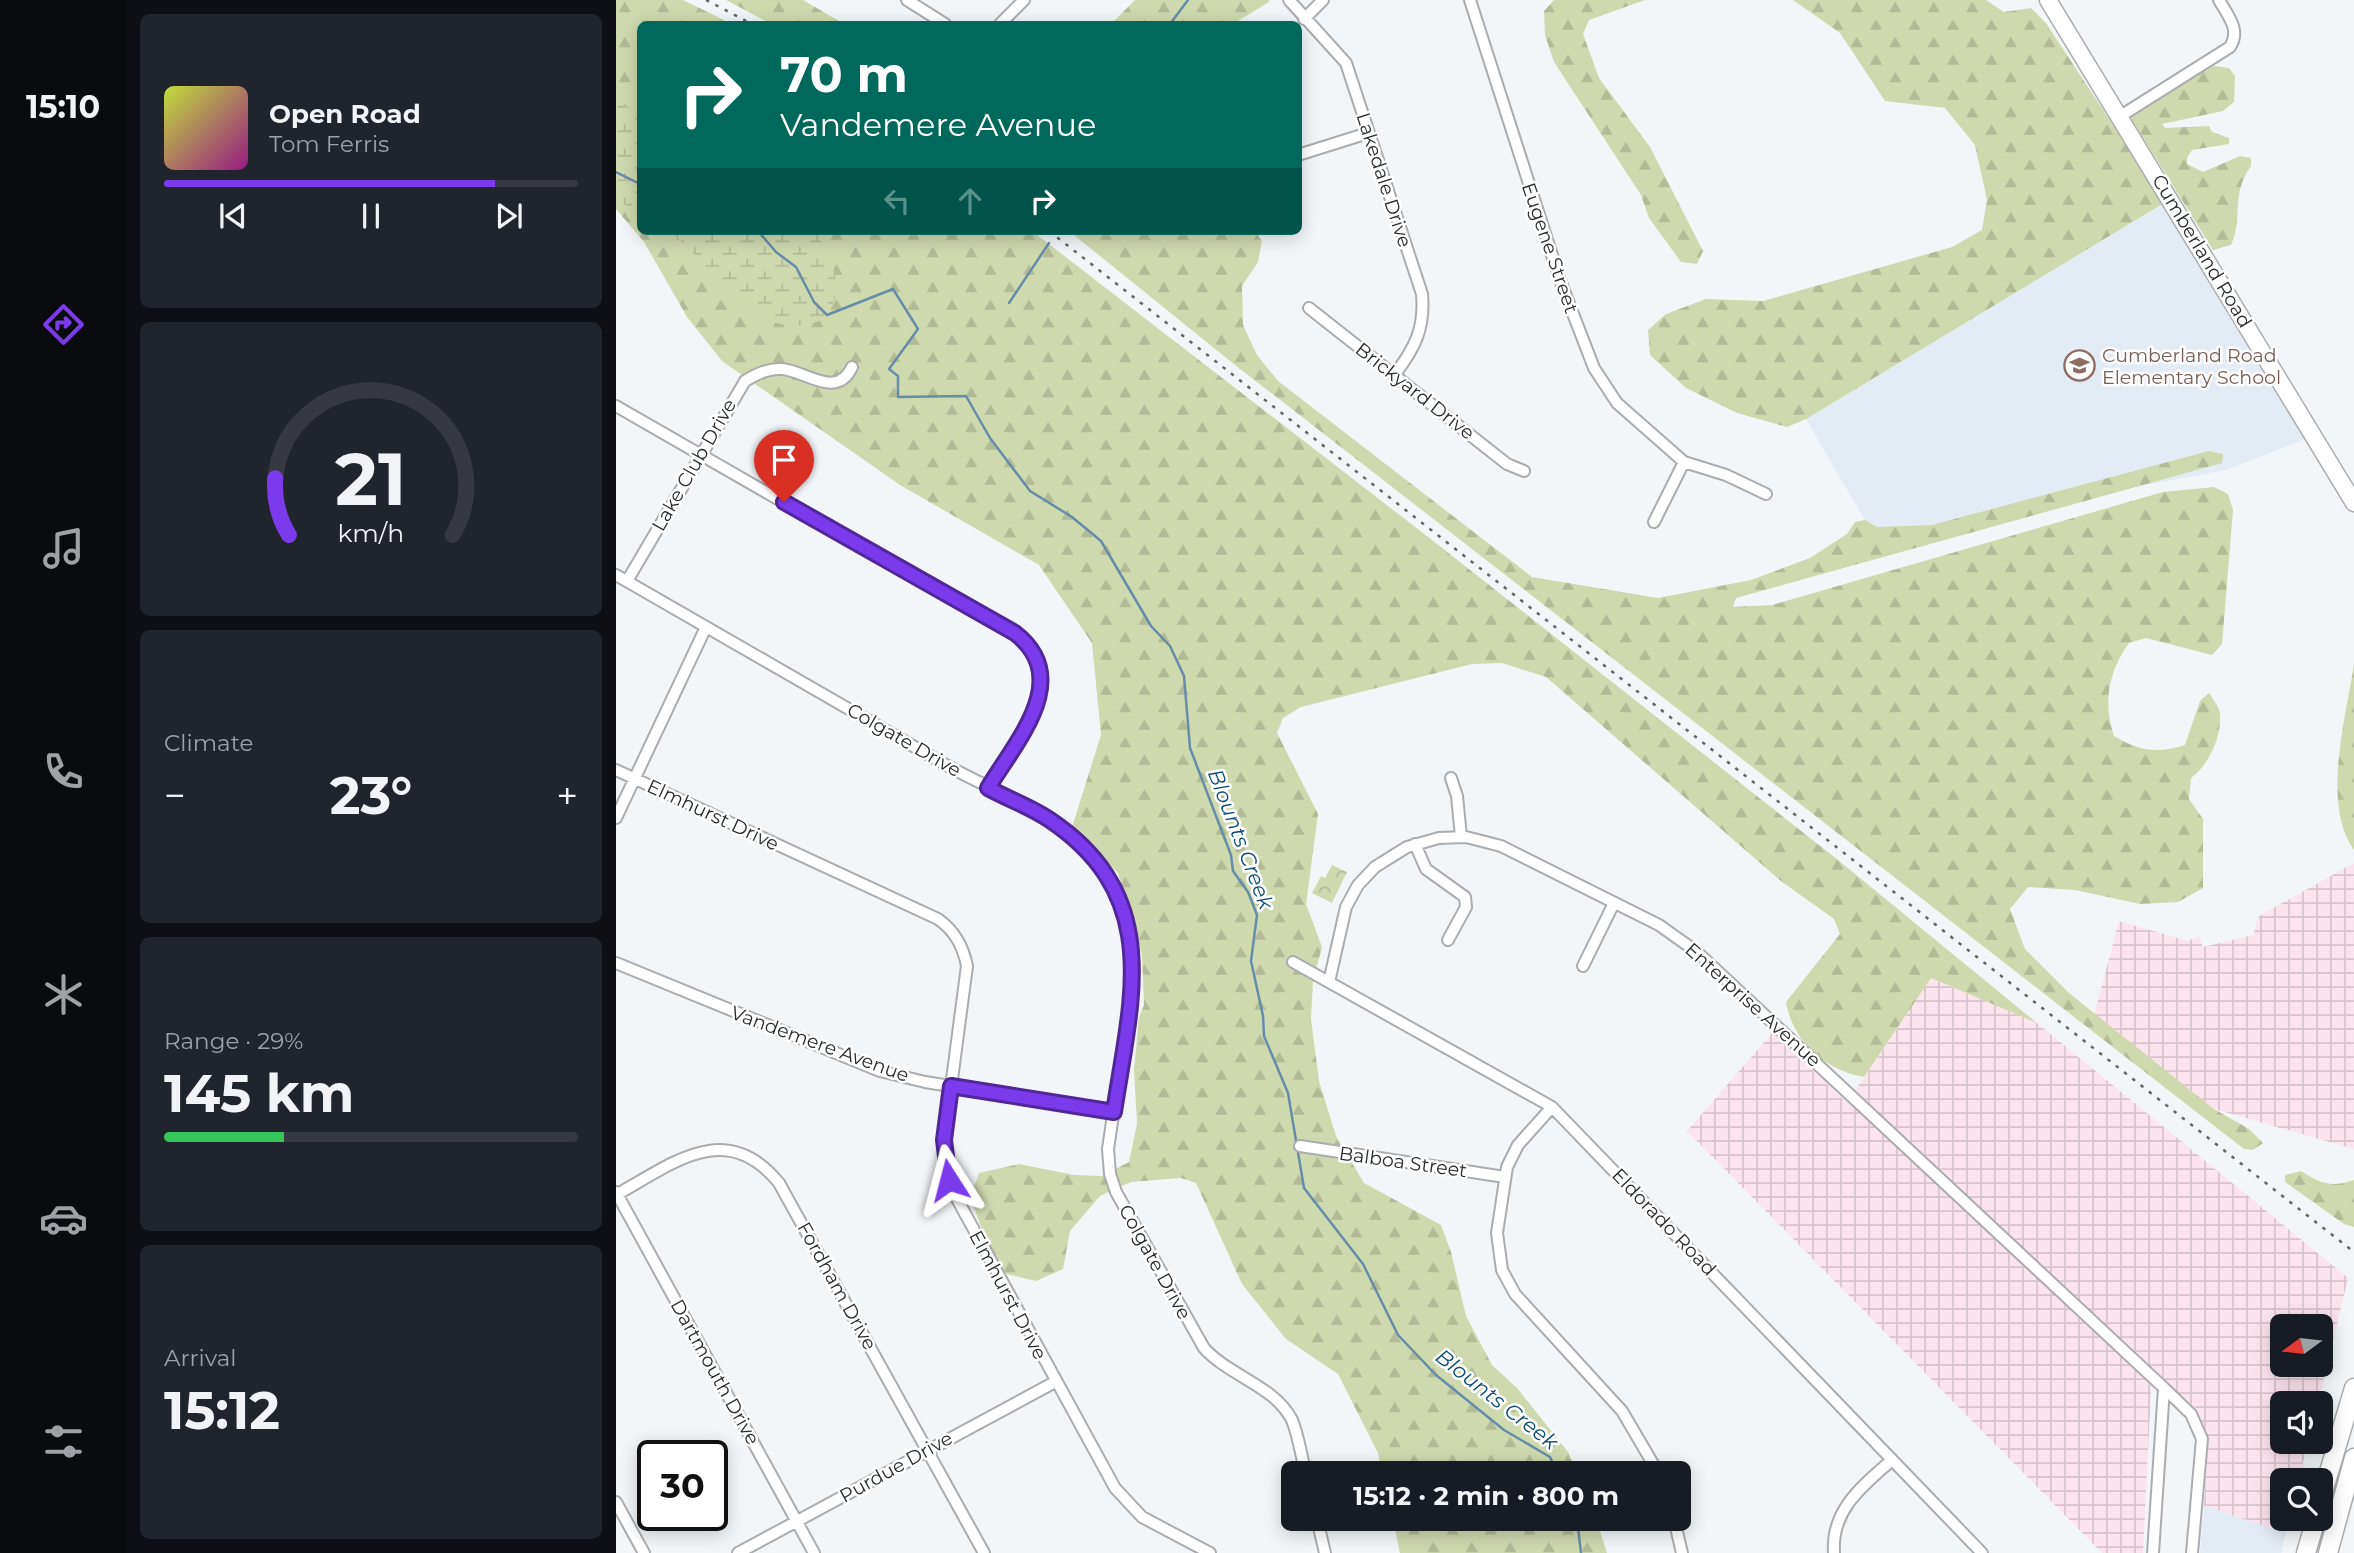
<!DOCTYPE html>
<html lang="en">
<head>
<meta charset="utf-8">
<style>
	body { margin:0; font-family:Montserrat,sans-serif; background:#20242c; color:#f1f3f6; height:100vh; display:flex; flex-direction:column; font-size:26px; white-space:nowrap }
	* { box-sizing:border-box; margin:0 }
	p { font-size:23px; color:#9ea1a6 }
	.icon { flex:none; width:38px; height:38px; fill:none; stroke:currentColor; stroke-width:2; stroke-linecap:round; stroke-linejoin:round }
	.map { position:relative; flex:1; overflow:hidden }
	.panel { display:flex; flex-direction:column; gap:14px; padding:14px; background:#0d0f14; width:490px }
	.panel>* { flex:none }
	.hud { position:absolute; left:21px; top:21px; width:665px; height:214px; border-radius:10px; box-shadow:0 4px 18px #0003; background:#00695c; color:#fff; overflow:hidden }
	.needle { width:46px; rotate:255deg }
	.controls { position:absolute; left:1654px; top:1314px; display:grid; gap:14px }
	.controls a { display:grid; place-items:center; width:63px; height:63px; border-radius:10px; background:#171b24; box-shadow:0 4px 18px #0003; font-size:35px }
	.speed { position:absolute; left:21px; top:1440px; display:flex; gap:14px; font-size:35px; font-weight:700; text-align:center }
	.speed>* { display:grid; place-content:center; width:91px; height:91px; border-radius:50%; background:#171b24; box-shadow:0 4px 18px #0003; line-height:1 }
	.speed .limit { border:4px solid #111; border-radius:10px; background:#fff; color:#111 }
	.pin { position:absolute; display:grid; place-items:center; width:60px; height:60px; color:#fff; margin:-72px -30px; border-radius:50% 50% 50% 0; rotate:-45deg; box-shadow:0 0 7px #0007 }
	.pin .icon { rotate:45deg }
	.me { position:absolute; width:77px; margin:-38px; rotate:351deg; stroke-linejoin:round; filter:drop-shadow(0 0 5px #0008) }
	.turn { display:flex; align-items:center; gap:24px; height:147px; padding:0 28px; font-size:32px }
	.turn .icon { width:91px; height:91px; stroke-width:2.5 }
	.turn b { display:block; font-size:49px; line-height:60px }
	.lanes { display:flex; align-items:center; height:66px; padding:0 28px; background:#0003; justify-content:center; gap:35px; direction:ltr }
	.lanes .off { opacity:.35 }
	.big { font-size:52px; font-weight:700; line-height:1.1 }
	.panel .card { flex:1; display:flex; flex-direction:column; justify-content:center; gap:10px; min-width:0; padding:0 24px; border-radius:10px; background:#20242c }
	.panel .dial { align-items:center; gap:0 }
	.dial svg { height:182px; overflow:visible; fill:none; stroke:#363941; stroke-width:7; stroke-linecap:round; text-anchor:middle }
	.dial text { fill:#f1f3f6; stroke:none }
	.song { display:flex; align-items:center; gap:21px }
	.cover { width:84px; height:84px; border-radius:10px; background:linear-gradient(135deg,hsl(70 70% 55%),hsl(310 70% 35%)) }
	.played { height:7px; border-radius:4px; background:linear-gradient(90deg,#7c3aed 80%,#363941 80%) }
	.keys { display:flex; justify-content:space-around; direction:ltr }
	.heat { display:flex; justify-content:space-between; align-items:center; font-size:38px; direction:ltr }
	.charge { height:10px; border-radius:5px; background:linear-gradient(90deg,#34c759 29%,#363941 0) }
	.trip { position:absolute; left:665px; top:1461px; width:410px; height:70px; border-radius:10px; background:#171b24; box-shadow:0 4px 18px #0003; font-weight:700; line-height:70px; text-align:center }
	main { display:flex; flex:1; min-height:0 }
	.tabs { display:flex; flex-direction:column; width:126px; justify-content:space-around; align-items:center; background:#090b0e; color:#9ea1a6 }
	.tabs .icon { width:49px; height:49px }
	.tabs .selected { color:#7c3aed }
	.tabs b { font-size:32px; color:#f1f3f6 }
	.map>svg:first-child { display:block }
</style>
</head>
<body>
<main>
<nav class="tabs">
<b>15:10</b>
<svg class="icon selected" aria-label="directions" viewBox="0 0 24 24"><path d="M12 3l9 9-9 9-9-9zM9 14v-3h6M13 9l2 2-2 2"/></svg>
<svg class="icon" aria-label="music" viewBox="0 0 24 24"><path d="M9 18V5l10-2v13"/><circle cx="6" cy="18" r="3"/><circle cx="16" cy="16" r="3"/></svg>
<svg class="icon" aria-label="phone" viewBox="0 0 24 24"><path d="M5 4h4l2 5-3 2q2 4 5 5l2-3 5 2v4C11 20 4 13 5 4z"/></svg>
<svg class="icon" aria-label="climate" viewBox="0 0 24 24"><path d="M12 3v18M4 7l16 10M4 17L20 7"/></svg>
<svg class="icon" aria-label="car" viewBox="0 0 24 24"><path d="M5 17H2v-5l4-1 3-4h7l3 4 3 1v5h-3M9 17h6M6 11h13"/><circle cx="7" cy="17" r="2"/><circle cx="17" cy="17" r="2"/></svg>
<svg class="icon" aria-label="filters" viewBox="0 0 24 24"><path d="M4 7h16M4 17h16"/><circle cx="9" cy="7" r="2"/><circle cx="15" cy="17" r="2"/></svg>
</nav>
<section class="panel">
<div class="card">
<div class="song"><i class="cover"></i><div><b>Open Road</b><p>Tom Ferris</p></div></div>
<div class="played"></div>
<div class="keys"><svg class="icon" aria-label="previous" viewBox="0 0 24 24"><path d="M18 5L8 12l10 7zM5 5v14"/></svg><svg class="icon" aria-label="pause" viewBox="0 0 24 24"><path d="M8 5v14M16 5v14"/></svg><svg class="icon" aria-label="next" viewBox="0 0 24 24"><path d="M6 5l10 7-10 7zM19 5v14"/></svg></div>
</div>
<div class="card dial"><svg viewBox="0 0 100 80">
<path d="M14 69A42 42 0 1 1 86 69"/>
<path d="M14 69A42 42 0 0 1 8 44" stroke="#7c3aed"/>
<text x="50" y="56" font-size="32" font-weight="700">21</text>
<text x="50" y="72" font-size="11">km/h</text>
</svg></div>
<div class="card"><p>Climate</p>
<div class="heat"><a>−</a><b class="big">23°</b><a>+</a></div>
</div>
<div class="card"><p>Range · 29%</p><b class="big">145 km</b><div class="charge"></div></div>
<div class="card"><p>Arrival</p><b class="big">15:12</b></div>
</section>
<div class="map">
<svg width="1738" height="1553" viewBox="0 0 1738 1553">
	<defs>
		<pattern id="industrial-grid" width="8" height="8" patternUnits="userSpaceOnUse" patternTransform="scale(1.75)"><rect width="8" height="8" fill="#fce4ef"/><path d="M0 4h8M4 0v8" fill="none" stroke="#d8c4cd"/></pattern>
		<pattern id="forest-firs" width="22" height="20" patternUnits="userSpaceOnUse" patternTransform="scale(1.75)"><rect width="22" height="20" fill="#cfd9ae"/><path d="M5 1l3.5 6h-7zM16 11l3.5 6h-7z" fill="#b2ba96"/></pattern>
		<pattern id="wetland-marsh" width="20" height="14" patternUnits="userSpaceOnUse" patternTransform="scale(1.75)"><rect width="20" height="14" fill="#cfd9ae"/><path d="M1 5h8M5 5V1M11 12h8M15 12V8" fill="none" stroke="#b2ba96"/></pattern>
		<pattern id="park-crowns" width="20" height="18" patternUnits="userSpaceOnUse" patternTransform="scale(1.75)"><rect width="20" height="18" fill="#cfd9ae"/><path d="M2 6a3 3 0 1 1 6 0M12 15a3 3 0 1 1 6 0" fill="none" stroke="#b2ba96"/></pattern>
	</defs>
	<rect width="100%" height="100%" fill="#f3f6f9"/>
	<path fill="#e3ebf4" d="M 1548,203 L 1689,439 L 1610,470 L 1258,536 L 1190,419 Z
		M 1588,1506 L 1670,1533 L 1665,1553 L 1584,1553 Z"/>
	<path fill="url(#industrial-grid)" fill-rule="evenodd" d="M 1738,863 L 1738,1149 L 1598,1109 L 1478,1015 L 1503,921 L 1572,941 L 1583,936 L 1587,947 L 1637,935 L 1643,916 Z
		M 1315,978 L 1421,1023 L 1732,1278 L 1702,1403 L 1666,1404 L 1666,1442 L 1692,1442 L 1683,1480 L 1666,1480 L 1666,1519 L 1674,1519 L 1670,1533 L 1588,1506 L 1592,1445 L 1587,1424 L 1580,1408 L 1536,1371 L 1527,1553 L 1486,1553 L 1071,1131 L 1157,1032 L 1231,1103 ZM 1666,1326 L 1704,1326 L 1704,1365 L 1666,1365 Z"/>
	<path fill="url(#forest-firs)" d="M 0,0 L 67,0 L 116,24 L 24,24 L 24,231 L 416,231 L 816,540 L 1222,860 L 1421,1023 L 1315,978 L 1248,1077 C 1210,1071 1176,1040 1170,1002 L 1224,934 L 1218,919 L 1165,881 L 930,677 L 886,663 L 856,664 L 685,707 L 667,718 L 661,733 L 702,814 L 690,904 L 706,947 L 697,981 L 695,1019 L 703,1081 L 720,1136 L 748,1183 L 825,1225 L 835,1252 L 850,1316 L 876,1365 L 901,1388 L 952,1452 L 961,1473 L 766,1473 L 762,1453 L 722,1374 L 670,1339 L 626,1284 L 580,1183 L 565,1178 L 515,1182 L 484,1196 L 454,1231 L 447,1269 L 420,1281 L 390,1274 L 371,1243 L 354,1197 L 363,1173 L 403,1164 L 458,1175 L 486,1176 L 513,1162 L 521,1124 L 518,1070 L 523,1017 L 528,1005 L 526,955 L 502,873 L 456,827 L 485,735 L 476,643 L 423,565 L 284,485 L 106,361 L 71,317 L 28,242 L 0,209 Z
		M 110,0 L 187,0 L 228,24 L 155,24 Z
		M 519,0 L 653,0 L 653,2 L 617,24 L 495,24 Z
		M 938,0 L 1029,0 L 973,20 L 967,34 L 983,78 L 1034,147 L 1087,251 L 1081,264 L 1065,262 L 1033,218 L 1025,195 L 938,62 L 929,35 L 928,11 Z
		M 1177,0 L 1370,0 L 1388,12 L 1415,8 L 1430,23 L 1548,203 L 1190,419 L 1171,427 L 1121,413 L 1070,388 L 1034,355 L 1032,330 L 1050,314 L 1090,299 L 1147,301 L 1336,247 L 1366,230 L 1371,200 L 1359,145 L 1329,108 L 1269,101 L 1224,33 Z
		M 1598,66 L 1613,68 L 1619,76 L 1618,102 L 1607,111 L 1546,124 L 1549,128 L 1593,126 L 1596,132 L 1613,138 L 1613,144 L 1576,150 L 1571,158 L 1571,164 L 1587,172 L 1624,156 L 1635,158 L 1635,166 C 1614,195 1628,217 1615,245 L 1597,250 L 1516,120 L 1515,114 L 1572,79 Z
		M 453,231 L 639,231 L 646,241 L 642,262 L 626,286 L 627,325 L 641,355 L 662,381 L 916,577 L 1042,598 L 1135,580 L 1194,558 L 1231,534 L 1239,522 L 1249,520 L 1261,527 L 1316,525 L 1593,451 L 1607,454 L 1606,463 L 1120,598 L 1117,607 L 1156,605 L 1547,492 L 1598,487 L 1612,494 L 1617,510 L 1606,644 L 1596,655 L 1530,638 L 1513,643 C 1492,672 1487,703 1498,736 C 1523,751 1541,754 1569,745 L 1584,701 L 1593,693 C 1597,699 1603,707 1604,713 C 1606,736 1593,765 1575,778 L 1573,799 L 1587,819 L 1587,888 L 1562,902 L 1524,904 L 1459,890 L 1412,887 L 1394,909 L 1409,949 L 1453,993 L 1598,1109 L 1633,1129 L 1647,1143 L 1637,1150 L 1628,1149 L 614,361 Z
		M 1738,664 L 1738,850 C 1705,804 1730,718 1738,664 Z
		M 1685,1171 C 1704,1183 1715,1188 1738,1180 L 1738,1227 L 1728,1224 L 1669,1182 L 1669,1175 Z
		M 777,1519 L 980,1519 L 991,1553 L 784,1553 Z"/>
	<path fill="url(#wetland-marsh)" d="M 0,99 L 24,114 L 24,211 L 0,201 Z
		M 53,231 L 199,231 C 212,251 225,277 218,301 C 213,316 207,321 193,324 C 136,338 93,262 53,231 Z"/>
	<path fill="url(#park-crowns)" d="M 716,865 L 731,872 L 716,903 L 696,893 L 705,876 L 709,878 Z"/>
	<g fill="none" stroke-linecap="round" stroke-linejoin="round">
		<path stroke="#678caa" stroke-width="2.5" d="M 554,24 L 572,0
			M 0,172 L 24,184
			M 142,231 L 160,252 L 180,267 L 198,302 L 211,315 L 277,289 L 302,329 L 273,369 L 282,376 L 282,397 L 350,396 L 374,438 L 414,491 L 456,517 L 485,541 L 535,626 L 554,646 L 568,676 L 574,748 L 615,855 L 617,871 L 632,892 L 641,915 L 635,961 L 647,1016 L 648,1036 L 672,1093 L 688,1188 L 747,1264 L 782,1335 L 820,1375 L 888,1430 L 934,1457 L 942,1474
			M 393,303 L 433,243
			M 961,1519 L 965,1553"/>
		<defs>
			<path id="minor" d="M 291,0 L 329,24
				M 673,0 L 730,63 L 806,294 C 809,328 799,348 779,374
				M 854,0 L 944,280 L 978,368 L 1001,403 L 1068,462 L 1110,475 L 1150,494
				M 688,19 L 707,0
				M 384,24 L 408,0
				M 1503,117 L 1614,47 C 1625,30 1612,16 1603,0
				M 682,155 L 752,133
				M 693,308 L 891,464 L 908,471
				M 0,406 L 407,640 C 451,687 398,744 372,788
				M 1038,522 L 1068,462
				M 0,575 C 110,638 220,702 330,765 C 374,790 426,807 462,842 C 499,878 521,929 517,980 L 492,1149 L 494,1174 L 500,1192 L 588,1348 C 613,1376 659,1386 676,1420 C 683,1437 685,1456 690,1474
				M 11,581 L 129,381 C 140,374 152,368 166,369 C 190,371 221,400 236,367
				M 0,770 L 322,919 C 339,931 347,946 351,966 L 328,1140 L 329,1159 L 340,1197 L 499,1488 L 526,1517 L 594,1553
				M 835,778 L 841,796 L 845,837
				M 0,818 L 90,627
				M 799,844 L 810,869 L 849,897 L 850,907 L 832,940
				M 677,962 L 936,1107 L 1366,1553
				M 0,963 L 264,1071 L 309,1082 L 498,1112
				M 967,966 L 998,903
				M 713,982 L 730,907 L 742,885 L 759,867 L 791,847 L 823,838 L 850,837 L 885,846 L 1043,925 L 1081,952 L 1548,1388 L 1537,1553
				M 936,1107 L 902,1145 L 891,1167 L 881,1233 L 886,1270 L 899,1294 L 1006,1411 L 1043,1474
				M 684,1146 L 889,1177
				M 0,1192 L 198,1553
				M 0,1195 C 56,1164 110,1118 163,1183 L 368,1553
				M 1548,1388 L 1575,1414 L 1586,1439 L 1576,1553
				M 0,1502 L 28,1553
				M 701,1519 L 709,1553
				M 1058,1519 L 1066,1553
				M 122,1553 L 439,1382
				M 1218,1553 C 1215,1510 1246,1486 1276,1460"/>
			<path id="secondary" d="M 1432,0 L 1738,503"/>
			<path id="trunk" d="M 1704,1502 L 1738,1388
				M 1690,1553 L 1700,1519
				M 1712,1553 L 1738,1458"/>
		</defs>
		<use href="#minor" stroke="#aaacaf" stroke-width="14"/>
		<use href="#secondary" stroke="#aaacaf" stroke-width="19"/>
		<use href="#trunk" stroke="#aaacaf" stroke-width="21"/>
		<use href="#minor" stroke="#fff" stroke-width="10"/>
		<use href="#secondary" stroke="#fff" stroke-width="16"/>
		<use href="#trunk" stroke="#fff" stroke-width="18"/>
		<path stroke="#646667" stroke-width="2.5" stroke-dasharray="3.5 7" stroke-linecap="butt" d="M 90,0 L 136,24
			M 433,231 L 1738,1252"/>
	</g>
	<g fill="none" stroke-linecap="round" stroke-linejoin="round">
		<defs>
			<path id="route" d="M 168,502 L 399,633 C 458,679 400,741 372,788 C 392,799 415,807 434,820 C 548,897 515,999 498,1112 L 335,1086 L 328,1140 L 333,1180"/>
		</defs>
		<use href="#route" stroke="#51269a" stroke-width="18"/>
		<use href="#route" stroke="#7c3aed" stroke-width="12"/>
	</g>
	<defs>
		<symbol id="school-ring" viewBox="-11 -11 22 22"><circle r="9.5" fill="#fff" stroke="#8d6e63" stroke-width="1.5"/><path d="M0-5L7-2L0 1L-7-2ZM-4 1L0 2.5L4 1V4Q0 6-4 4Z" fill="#8d6e63"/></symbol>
	</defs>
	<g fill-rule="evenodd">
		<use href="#school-ring" x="1446" y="348" width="35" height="35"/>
	</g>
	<g text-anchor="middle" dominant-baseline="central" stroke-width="5" stroke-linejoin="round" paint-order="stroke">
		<g font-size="19" fill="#292a2b" stroke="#fff">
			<text transform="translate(768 180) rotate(72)">Lakedale Drive</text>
			<text transform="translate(934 248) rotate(71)">Eugene Street</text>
			<text transform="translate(1586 251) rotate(59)">Cumberland Road</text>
			<text transform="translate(799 391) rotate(38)">Brickyard Drive</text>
			<text transform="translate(78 465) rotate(-60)">Lake Club Drive</text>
			<text transform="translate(288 740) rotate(30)">Colgate Drive</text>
			<text transform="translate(97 815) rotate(25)">Elmhurst Drive</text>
			<text transform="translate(1137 1005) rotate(42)">Enterprise Avenue</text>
			<text transform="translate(204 1044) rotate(20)">Vandemere Avenue</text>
			<text transform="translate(787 1162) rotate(8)">Balboa Street</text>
			<text transform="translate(1048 1222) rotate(46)">Eldorado Road</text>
			<text transform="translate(539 1262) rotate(61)">Colgate Drive</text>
			<text transform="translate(221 1286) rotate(61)">Fordham Drive</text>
			<text transform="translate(392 1295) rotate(62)">Elmhurst Drive</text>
			<text transform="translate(99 1372) rotate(61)">Dartmouth Drive</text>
			<text transform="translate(280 1467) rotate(-29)">Purdue Drive</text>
		</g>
		<g font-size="19" fill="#785e54" stroke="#fff" text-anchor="start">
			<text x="1486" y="355">Cumberland Road<tspan x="1486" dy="22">Elementary School</tspan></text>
		</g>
		<g font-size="21" font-style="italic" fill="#0d4c74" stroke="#fff">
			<text transform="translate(625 839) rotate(69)">Blounts Creek</text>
			<text transform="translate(881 1399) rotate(38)">Blounts Creek</text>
		</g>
	</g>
</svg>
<div class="controls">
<a><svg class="needle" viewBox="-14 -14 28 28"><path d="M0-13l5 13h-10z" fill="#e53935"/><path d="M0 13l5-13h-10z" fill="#9ea1a6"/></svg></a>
<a><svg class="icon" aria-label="sound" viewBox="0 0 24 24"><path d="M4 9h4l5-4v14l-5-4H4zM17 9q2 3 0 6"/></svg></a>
<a><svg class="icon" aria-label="search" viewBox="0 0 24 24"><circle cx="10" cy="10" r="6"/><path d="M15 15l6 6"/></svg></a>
</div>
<div class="speed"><div class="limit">30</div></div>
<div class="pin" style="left:168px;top:502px;background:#d93025"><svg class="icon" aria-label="arrive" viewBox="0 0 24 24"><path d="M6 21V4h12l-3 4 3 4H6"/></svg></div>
<svg class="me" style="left:333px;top:1180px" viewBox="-20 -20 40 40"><path d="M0-17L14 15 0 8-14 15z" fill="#7c3aed" stroke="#fff" stroke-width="4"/></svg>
<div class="trip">15:12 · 2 min · 800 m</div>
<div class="hud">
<div class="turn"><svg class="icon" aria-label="right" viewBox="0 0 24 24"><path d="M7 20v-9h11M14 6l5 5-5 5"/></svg><div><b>70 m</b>Vandemere Avenue</div></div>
<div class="lanes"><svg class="icon off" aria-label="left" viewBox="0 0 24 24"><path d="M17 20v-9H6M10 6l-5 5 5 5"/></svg><svg class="icon off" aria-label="ahead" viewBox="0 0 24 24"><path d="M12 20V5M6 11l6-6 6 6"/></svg><svg class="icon" aria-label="right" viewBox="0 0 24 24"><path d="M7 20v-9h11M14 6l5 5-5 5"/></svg></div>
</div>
</div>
</main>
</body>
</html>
